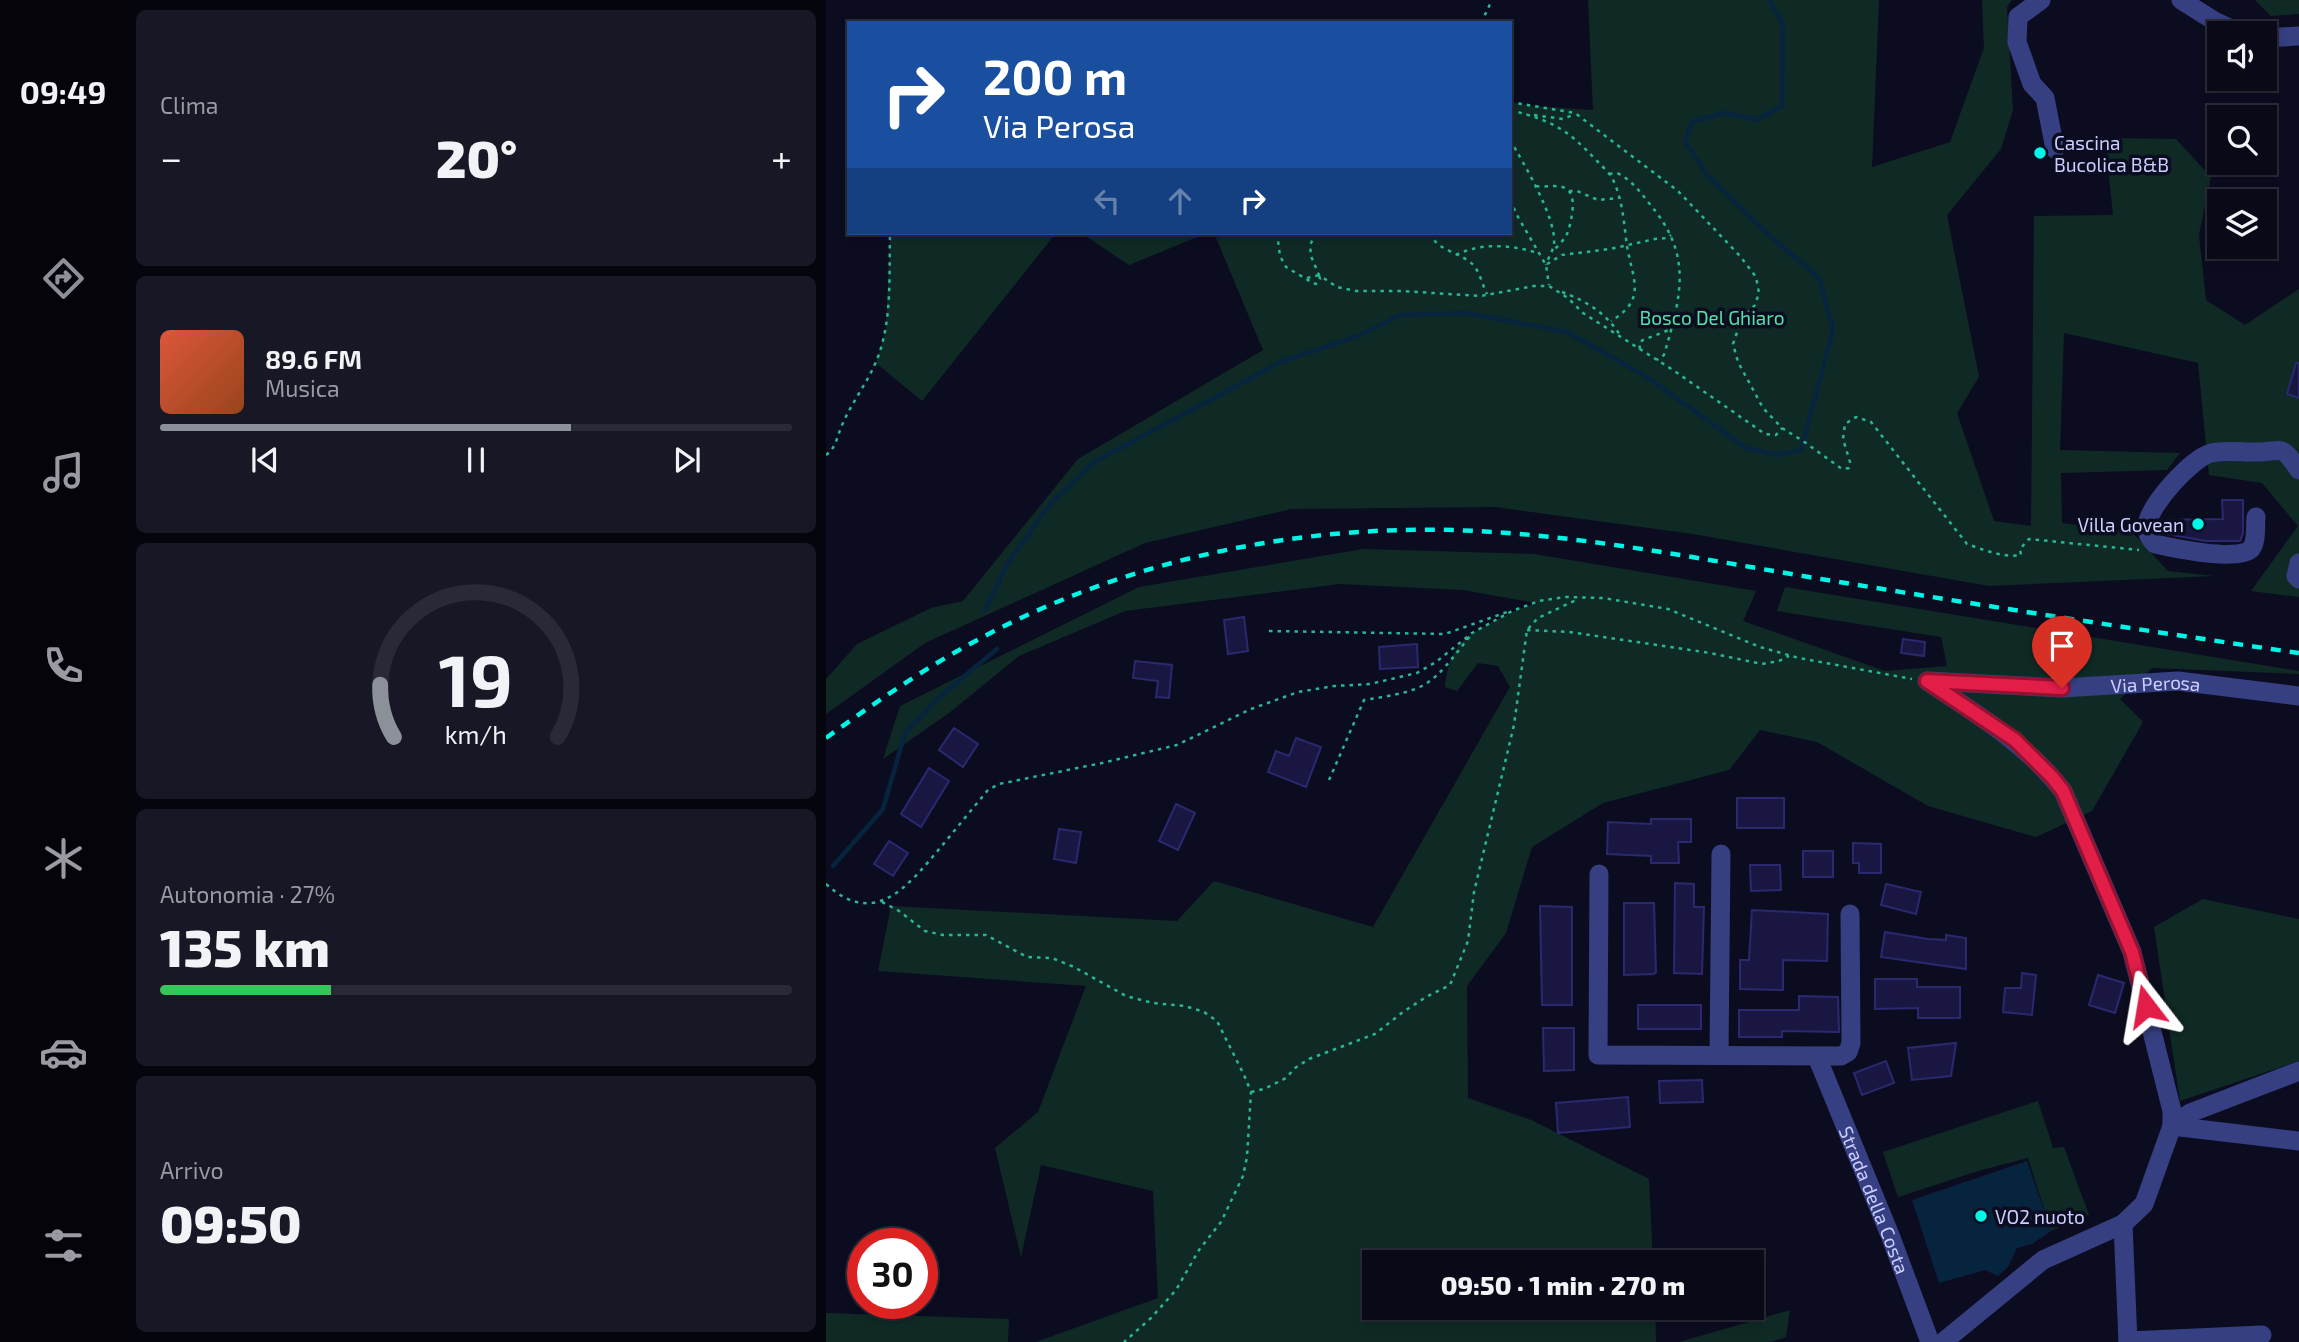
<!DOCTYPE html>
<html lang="it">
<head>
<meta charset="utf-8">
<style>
	body { margin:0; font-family:"Exo 2",sans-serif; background:#171725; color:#f1f3f6; height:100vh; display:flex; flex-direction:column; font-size:26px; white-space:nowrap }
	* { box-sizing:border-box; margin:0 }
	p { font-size:23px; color:#999aa2 }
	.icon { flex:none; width:38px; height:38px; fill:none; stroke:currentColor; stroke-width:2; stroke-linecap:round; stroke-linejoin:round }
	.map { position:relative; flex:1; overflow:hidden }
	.details { display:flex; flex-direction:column; gap:10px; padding:10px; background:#05050d; width:700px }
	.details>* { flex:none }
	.banner { position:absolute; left:21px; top:21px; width:665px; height:214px; border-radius:0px; box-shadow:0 4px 10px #0003,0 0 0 2px #292a37; background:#1a4fa0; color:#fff; overflow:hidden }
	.fabs { position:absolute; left:1381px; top:21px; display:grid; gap:14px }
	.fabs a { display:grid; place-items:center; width:70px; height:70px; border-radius:0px; background:#090918; box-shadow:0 4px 10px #0003,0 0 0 2px #292a37; font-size:35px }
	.speed { position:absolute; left:21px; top:1228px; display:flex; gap:14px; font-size:35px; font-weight:700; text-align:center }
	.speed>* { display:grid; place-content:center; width:91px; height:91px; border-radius:50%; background:#090918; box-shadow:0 4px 10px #0003,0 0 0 2px #292a37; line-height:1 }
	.speed .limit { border:10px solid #d22; background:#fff; color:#111 }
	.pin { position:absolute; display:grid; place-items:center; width:60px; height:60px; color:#fff; margin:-72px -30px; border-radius:50% 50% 50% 0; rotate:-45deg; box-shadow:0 0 7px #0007 }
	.pin .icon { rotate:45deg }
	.me { position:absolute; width:77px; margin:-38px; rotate:346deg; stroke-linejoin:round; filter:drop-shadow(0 0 5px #0008) }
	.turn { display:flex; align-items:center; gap:24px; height:147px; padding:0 21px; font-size:32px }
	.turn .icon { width:91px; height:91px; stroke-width:2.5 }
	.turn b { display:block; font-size:49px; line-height:60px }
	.lanes { display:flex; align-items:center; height:66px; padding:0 21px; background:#0003; justify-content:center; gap:35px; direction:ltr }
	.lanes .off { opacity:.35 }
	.big { font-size:52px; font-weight:800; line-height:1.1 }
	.details .card { flex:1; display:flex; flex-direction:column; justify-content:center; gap:10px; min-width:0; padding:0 24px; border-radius:10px; background:#171725 }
	.details .dial { align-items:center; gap:0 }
	.dial svg { height:182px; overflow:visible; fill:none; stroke:#292a37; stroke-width:7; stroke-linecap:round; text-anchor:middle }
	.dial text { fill:#f1f3f6; stroke:none }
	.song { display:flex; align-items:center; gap:21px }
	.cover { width:84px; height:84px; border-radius:10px; background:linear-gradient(135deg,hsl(10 70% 55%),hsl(20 70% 35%)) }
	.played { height:7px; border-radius:4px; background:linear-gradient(90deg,#8c9099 65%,#292a37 65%) }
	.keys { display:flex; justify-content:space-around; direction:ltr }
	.heat { display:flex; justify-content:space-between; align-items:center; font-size:38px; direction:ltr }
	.charge { height:10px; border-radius:5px; background:linear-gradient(90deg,#34c759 27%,#292a37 0) }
	.trip { position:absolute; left:536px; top:1250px; width:402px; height:70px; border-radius:0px; background:#090918; box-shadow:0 4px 10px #0003,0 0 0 2px #292a37; font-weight:800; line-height:70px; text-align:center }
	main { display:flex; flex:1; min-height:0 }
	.dock { display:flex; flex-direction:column; width:126px; justify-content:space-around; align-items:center; background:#04040a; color:#999aa2 }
	.dock .icon { width:49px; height:49px }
	.dock .selected { color:#8c9099 }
	.dock b { font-size:32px; color:#f1f3f6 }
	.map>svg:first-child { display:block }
</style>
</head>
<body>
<main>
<nav class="dock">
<b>09:49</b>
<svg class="icon selected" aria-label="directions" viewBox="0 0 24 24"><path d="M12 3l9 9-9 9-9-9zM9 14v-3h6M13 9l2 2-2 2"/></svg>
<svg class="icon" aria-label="music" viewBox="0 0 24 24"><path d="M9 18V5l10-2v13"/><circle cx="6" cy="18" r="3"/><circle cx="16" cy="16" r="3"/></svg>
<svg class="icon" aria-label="phone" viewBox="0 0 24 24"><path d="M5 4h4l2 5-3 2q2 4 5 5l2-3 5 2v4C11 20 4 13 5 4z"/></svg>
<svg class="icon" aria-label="climate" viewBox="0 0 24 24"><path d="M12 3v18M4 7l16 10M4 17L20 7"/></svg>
<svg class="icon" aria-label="car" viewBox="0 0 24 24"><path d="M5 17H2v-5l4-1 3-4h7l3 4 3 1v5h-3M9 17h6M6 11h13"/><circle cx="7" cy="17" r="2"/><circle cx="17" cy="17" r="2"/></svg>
<svg class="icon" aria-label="filters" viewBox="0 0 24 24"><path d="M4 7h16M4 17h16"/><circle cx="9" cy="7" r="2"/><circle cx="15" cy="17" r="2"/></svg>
</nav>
<section class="details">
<div class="card"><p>Clima</p>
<div class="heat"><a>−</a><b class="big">20°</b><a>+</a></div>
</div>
<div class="card">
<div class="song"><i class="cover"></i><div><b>89.6 FM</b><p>Musica</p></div></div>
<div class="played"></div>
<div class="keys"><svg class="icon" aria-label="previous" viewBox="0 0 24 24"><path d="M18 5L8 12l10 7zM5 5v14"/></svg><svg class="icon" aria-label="pause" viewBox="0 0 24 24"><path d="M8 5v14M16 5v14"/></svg><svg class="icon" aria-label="next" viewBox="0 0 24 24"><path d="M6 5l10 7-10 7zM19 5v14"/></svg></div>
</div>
<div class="card dial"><svg viewBox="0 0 100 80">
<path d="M14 69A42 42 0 1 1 86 69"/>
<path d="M14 69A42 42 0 0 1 8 46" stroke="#8c9099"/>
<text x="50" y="56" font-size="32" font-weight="700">19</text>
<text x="50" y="72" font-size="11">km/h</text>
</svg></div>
<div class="card"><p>Autonomia · 27%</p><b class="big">135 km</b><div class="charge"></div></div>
<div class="card"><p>Arrivo</p><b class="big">09:50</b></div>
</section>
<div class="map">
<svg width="1473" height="1342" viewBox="0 0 1473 1342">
	<rect width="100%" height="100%" fill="#0c0c20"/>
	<path fill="#0f2a25" d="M 762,0 L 1053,0 L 1046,167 L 1124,142 L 1158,48 L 1156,0 L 1186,0 L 1181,7 L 1187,110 L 1175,149 L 1121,215 L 1153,377 L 1131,413 L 1168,521 L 1205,526 L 1208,216 L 1287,215 L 1279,138 L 1350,139 L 1385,177 L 1373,235 L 1380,300 L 1419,325 L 1473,289 L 1473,597 L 1425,591 L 1472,526 L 1436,483 L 1383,475 L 1372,363 L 1238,333 L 1234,450 L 1354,453 L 1341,470 L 1235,473 L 1236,523 L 1306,532 L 1342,571 L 1388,576 L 1163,586 L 867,534 L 669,507 L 465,509 L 319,543 L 99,643 L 0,714 L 0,679 L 31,644 L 105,608 L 137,601 L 252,459 L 437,350 L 388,233 L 684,233 L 684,102 L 706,106 L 767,110 Z
		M 1429,0 L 1473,0 L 1473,14 L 1445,16 Z
		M 64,233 L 230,233 L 96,401 L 50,363 L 60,329 Z
		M 255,233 L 381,233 L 303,265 Z
		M 537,549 L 708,554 L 930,591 L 917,621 L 1059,671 L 1121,666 L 1115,637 L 951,611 L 959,587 L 1473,671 L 1473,674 L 1326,668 L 1294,699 L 1317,722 L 1266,811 L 1210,837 L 1102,806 L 991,742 L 934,730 L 903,770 L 777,803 L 706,847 L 680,933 L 641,986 L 642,1098 L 705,1120 L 823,1179 L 827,1262 L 548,1262 L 548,1307 L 829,1307 L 830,1342 L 210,1342 L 332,1298 L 327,1191 L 215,1165 L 195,1257 L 169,1148 L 212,1112 L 260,986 L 52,971 L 65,906 L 351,921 L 388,881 L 547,927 L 684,687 L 672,666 L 652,663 L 631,691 L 619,687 C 620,672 625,653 636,642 C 650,628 691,609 710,603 L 637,590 L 514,584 L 299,611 L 193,656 L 123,713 L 57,759 L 74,706 L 313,587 Z
		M 1377,899 L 1473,919 L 1473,1061 L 1354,1101 L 1328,927 Z
		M 1212,1101 L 1227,1148 L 1238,1147 L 1263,1215 L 1225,1231 L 1202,1158 L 1152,1171 L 1072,1197 L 1057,1152 Z
		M 964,1310 L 960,1337 L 945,1342 L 853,1342 Z
		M 0,1313 L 183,1319 L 182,1342 L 0,1342 Z"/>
	<path fill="#07243e" d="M 1201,1161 L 1225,1231 L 1206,1244 L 1191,1248 L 1182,1267 L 1172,1276 L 1159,1270 L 1113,1283 L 1086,1200 Z"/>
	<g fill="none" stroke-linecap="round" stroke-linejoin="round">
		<path stroke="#07243e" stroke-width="4.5" d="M 159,610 L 181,564 L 225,503 L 268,462 L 457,361 L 532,336 L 574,315 L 641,313 L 741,332 L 821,377 L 920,448 L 951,455 L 975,450 L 1007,330 L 993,278 L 944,236 L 882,176 L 859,142 L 867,121 L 900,113 L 930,120 L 956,106 L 957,24 L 943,0
			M 7,866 L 57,809 L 79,733 L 117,694 L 171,649"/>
	</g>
	<path fill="#191742" stroke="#2a286f" stroke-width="2" d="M 1470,363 L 1473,363 L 1473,398 L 1461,394 Z
		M 1396,500 L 1417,500 L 1417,533 L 1414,541 L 1380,541 L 1335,533 L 1334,530 L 1336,520 L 1397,519 Z
		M 418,617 L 422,651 L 402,654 L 398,620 Z
		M 1077,639 L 1099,642 L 1098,656 L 1075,653 Z
		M 591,644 L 592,667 L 554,669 L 553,647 Z
		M 309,661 L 346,665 L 343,698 L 330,697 L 332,681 L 307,678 Z
		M 128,728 L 152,744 L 137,767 L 113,750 Z
		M 470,738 L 495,747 L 480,787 L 442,772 L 450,751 L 463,756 Z
		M 103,768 L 123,781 L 95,827 L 75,814 Z
		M 911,798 L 958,798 L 958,828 L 911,828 Z
		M 350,804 L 369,813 L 352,850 L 333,841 Z
		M 825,819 L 865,819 L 865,842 L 852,842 L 853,863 L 825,863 L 825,856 L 781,854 L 782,822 L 825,824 Z
		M 233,829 L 255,832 L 250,863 L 228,859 Z
		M 63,841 L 82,853 L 67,876 L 48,864 Z
		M 1027,843 L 1055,844 L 1055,873 L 1033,873 L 1033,863 L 1027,863 Z
		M 977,851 L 1007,851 L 1007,877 L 977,877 Z
		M 924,865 L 954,865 L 955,890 L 925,891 Z
		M 849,883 L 868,884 L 868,907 L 878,907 L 876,974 L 848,973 Z
		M 1060,884 L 1095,892 L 1090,914 L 1055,905 Z
		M 798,903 L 828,903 L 830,972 L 828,974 L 798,975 Z
		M 714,906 L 746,907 L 746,1005 L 716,1005 Z
		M 926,910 L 1002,914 L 1001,961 L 957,960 L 957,990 L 914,989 L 914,960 L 923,960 Z
		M 1059,932 L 1102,939 L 1120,940 L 1120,935 L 1140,938 L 1140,969 L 1055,957 Z
		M 1196,973 L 1210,975 L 1206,1015 L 1177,1012 L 1179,988 L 1195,988 Z
		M 1272,975 L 1298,983 L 1289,1013 L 1263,1005 Z
		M 1049,979 L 1091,979 L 1091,987 L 1134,987 L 1134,1018 L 1092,1018 L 1092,1008 L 1049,1009 Z
		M 973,996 L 1012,997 L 1013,1032 L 956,1031 L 956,1037 L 913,1037 L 913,1010 L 973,1010 Z
		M 812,1005 L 875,1005 L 875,1029 L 812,1029 Z
		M 717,1028 L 748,1028 L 748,1070 L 718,1071 Z
		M 1130,1043 L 1125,1076 L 1086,1080 L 1082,1048 Z
		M 1060,1061 L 1068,1083 L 1036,1095 L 1028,1073 Z
		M 876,1080 L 877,1102 L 834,1103 L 833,1081 Z
		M 802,1097 L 804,1127 L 732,1133 L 730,1103 Z"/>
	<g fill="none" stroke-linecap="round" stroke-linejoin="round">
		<path stroke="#28b695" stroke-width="2.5" stroke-dasharray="3.5 5" stroke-linecap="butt" d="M 655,23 L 666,0
			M 684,102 L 749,113 L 852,191 L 914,256 L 930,277 L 933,293 L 929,305 L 915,321 L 907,344 L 912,362 L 937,408 L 956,428 L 977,441 L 1016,469 L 1023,468 L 1024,462 L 1017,439 L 1019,424 L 1030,417 L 1045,422 L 1141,544 C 1158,550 1177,558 1195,555 L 1194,549 L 1203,539 L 1313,550
			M 684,110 C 727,121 741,129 771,161 C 777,167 785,174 788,182 C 797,202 798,225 801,246 C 807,281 821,299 785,321
			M 708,115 L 737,119 L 749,114
			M 684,140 C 697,162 731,219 728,244 C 727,251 722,258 720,265
			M 783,174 L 791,173 C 804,179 813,190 822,202 C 867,254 856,293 838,355 L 831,360
			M 710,186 C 720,188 734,183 742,190 C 751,198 745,224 741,234 C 738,240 732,246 727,251
			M 743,191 L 751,191 L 772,200 L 793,198
			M 684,200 L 692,217 L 720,265 L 723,285
			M 451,233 L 454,256 L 460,267 L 487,283 L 490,284 L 494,279 L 493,275
			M 490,233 L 484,245 L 485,256 L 493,275 L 511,287 L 530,291 L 575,291 L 655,296 L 708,286 L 723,286 L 742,298 L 757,313 L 847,370 L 939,434 L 950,435 L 956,428
			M 604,233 C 611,252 637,252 649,267 C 654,274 657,286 661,294
			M 630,255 C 656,242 685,245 712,253
			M 721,264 L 736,255 L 784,249 L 829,239 L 841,238 L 845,235
			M 481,278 L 493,275
			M 736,292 C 760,301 780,313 794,335
			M 814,349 L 813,343 L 817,340 L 843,330
			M 0,455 C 11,447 11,435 17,423 C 28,398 46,377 54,351 C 66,314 63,271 64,233
			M 701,630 L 743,632 L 884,653 L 936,664 L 953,661 L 963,656
			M 443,631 L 619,634 L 681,612
			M 503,780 L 538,700 C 603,690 604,687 644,636
			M 0,884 C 49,929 82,886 114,848 C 130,829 146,809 162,790 L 173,784 L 276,763 L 351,745 L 425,709 L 472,692 L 508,686 L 544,684 L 591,673 L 610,662 L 646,633 L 686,611 L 713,601 L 740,597 L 777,598 L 842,609 L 934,647 L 973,658 L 1086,679
			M 56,902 L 73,911 L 99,931 L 117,935 L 160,935 L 201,957 L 226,958 L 248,967 L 300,996 L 327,1003 L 359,1006 L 378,1012 L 391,1021 L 418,1075 L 425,1092 L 421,1157 L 417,1176 L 395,1222 L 373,1250 L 350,1290 L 325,1318 L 298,1342
			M 425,1092 L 438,1089 L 460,1078 L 469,1068 L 483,1059 L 549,1034 L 577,1012 L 600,997 L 624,985 L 642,941 L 648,892 L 688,725 L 701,630 L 712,618 L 752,599"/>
		<g stroke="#353f81" stroke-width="19">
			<path d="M 1215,0 L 1192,17 L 1191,42 L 1206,84 L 1219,98 L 1229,149"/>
			<path d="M 1355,0 L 1390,22 L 1414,33"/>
			<path d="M 1438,38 L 1473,36"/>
			<path d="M 1430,517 C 1429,526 1431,542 1425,549 C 1412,562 1347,548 1329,544 C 1323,538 1320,533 1321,525 C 1324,504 1365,459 1385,453 C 1398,450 1415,452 1428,452 C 1457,453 1453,441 1473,470"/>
			<path d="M 1473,563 L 1470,576 L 1473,579"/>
			<path d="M 1101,681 C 1151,715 1199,742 1237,791 L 1306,952 L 1346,1111 L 1346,1126"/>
			<path id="s1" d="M 1102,681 L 1236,688 L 1352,681 L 1473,696"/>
			<path d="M 773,874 L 772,1055 L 1015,1056 L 1022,1052 L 1025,1043 L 1024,914"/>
			<path d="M 893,1055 L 895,854"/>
			<path id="s2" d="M 991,1057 L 1064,1235 L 1104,1342"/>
			<path d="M 1346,1126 L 1473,1141"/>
			<path d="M 1297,1224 L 1302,1342"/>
			<path d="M 1302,1341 L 1436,1335"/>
			<path d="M 1117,1342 L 1217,1260 L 1297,1224 L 1318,1204 L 1346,1126 L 1364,1113 L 1473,1071"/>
		</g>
		<path stroke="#00f6e6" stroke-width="4.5" stroke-dasharray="10 9" stroke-linecap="butt" d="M 0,738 C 50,702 100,667 155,638 C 310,555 492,520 667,532 C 777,539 886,561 995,579 C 1154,605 1313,630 1473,653"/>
	</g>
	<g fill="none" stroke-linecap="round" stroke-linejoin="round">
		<defs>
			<path id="route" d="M 1236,688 L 1101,681 L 1189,740 L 1226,777 L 1237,791 L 1306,952 L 1320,1006"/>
		</defs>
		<use href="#route" stroke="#92132f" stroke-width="18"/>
		<use href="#route" stroke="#e11d48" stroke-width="12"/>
	</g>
	<g fill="#00f6e6" stroke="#0c0c20" stroke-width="2.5">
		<circle cx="1214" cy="153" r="7"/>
		<circle cx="1372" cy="524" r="7"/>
		<circle cx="1155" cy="1216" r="7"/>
	</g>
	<g text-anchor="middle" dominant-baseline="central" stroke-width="7" stroke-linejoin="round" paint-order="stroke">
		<g font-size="19" fill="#cbceff" stroke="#0c0c20" text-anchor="start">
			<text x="1228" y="142">Cascina<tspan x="1228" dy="22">Bucolica B&amp;B</tspan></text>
			<text x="1358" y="524" text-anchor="end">Villa Govean</text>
			<text x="1169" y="1216">VO2 nuoto</text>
		</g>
		<g font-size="19" fill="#53e3a7" stroke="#0c0c20">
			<text x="886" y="317">Bosco Del Ghiaro</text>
		</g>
		<g font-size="19" fill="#cbceff" stroke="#0c0c20">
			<text stroke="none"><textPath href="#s1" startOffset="228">Via Perosa</textPath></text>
			<text stroke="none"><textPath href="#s2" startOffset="154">Strada della Costa</textPath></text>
		</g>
	</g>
</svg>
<div class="fabs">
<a><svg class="icon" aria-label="sound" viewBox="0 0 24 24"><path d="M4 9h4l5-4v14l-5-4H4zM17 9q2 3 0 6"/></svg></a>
<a><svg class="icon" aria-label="search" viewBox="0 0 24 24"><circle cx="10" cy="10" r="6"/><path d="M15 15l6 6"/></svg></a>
<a><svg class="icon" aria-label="layers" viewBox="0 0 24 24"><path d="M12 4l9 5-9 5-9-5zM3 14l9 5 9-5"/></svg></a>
</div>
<div class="speed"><div class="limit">30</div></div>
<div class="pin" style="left:1236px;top:688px;background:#d93025"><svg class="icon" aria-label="arrive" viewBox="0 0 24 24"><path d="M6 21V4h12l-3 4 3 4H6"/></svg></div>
<svg class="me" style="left:1320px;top:1006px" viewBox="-20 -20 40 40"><path d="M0-17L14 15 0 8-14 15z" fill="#e11d48" stroke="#fff" stroke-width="4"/></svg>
<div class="trip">09:50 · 1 min · 270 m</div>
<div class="banner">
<div class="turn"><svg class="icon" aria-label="right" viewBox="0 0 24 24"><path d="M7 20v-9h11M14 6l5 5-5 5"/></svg><div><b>200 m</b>Via Perosa</div></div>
<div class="lanes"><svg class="icon off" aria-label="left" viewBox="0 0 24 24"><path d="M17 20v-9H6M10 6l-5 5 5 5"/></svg><svg class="icon off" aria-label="ahead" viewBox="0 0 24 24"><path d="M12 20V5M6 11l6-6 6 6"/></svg><svg class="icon" aria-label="right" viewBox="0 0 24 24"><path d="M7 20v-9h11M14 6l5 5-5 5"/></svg></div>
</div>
</div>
</main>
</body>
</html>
